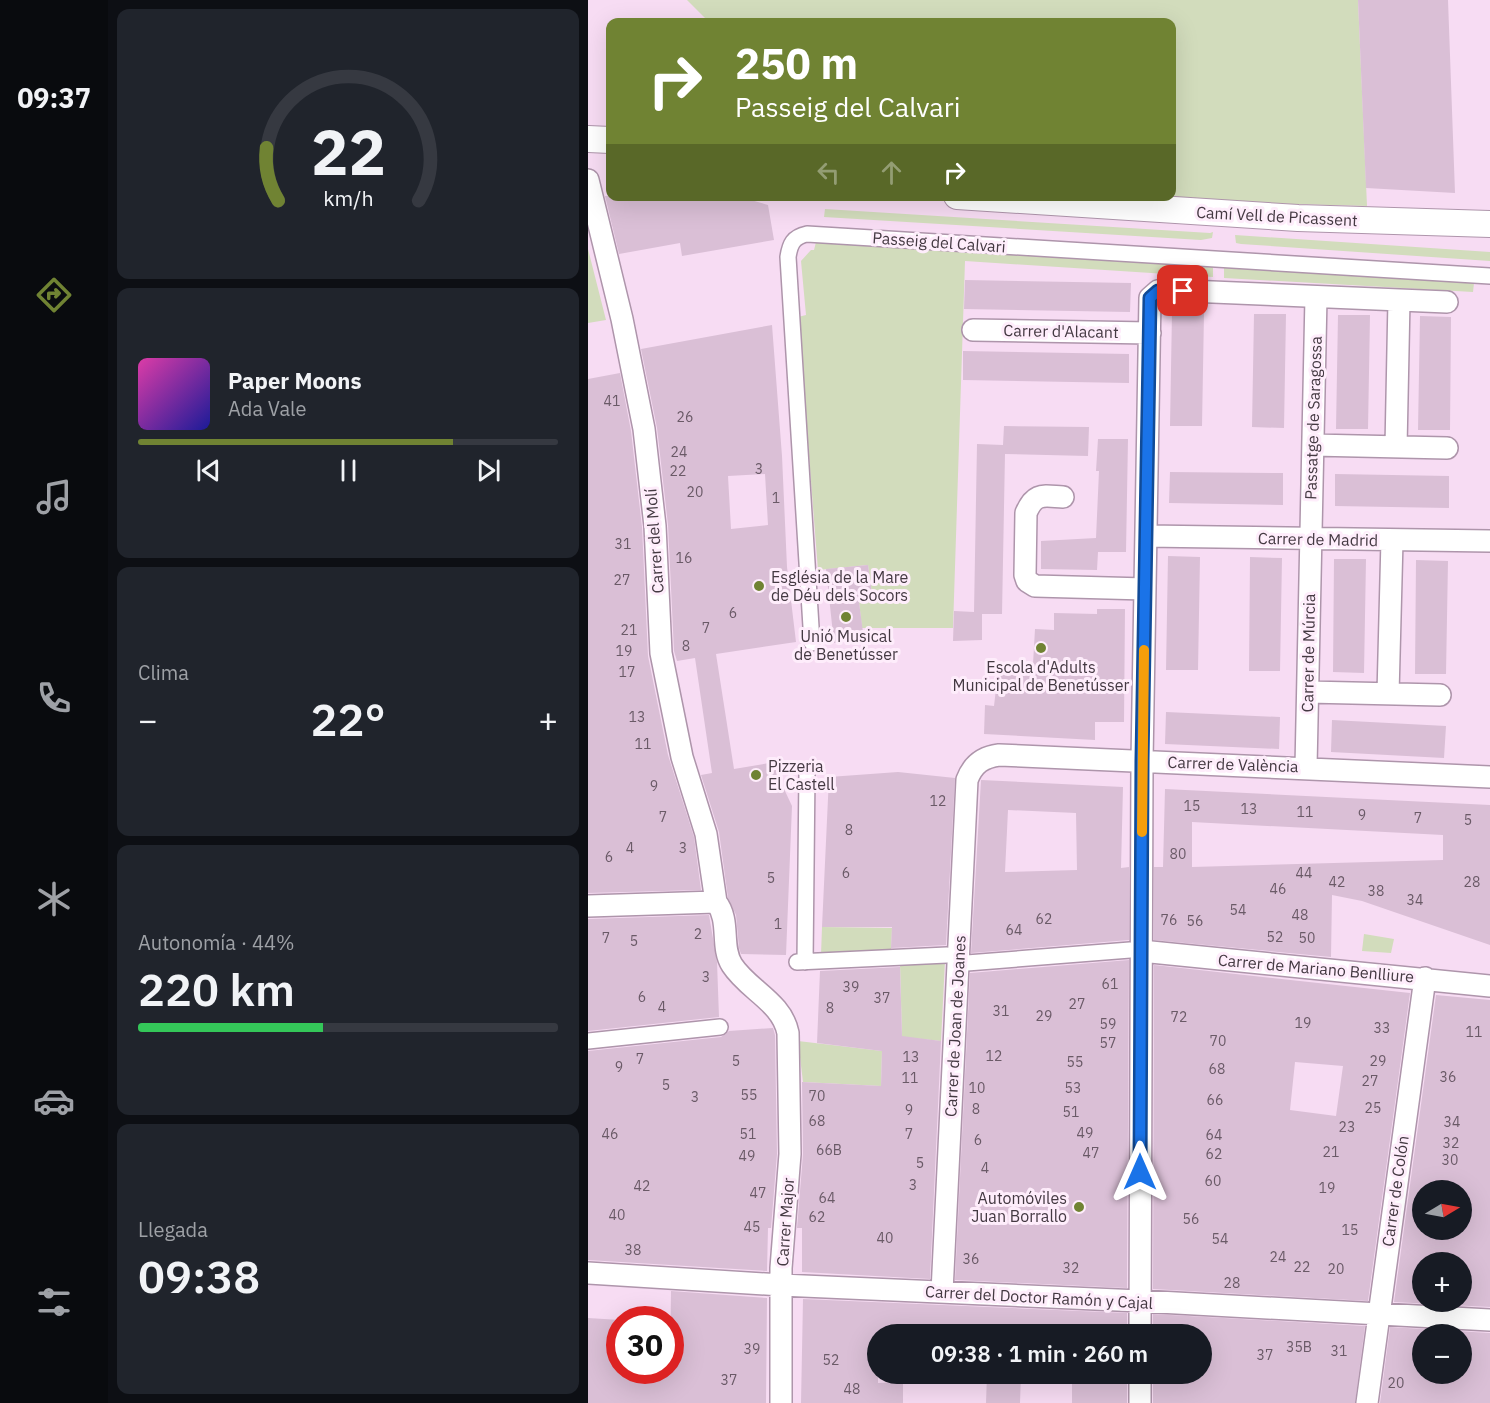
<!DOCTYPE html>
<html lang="es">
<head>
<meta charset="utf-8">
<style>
	body { margin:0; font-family:"IBM Plex Sans",sans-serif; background:#20242c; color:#f1f3f6; height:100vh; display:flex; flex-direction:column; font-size:22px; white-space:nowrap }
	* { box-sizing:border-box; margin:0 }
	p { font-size:20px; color:#9ea1a6 }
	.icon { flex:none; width:33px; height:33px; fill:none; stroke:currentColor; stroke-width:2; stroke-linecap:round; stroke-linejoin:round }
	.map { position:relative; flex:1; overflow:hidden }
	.drawer { display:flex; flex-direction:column; gap:9px; padding:9px; background:#0d0f14; width:480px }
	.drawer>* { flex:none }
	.hud { position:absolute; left:18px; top:18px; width:570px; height:183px; border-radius:12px; box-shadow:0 6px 24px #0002; background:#708333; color:#fff; overflow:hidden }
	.needle { width:39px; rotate:80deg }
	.tools { position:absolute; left:824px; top:1180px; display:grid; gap:12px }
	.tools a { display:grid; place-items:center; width:60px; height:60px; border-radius:50%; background:#171b24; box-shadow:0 6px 24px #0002; font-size:30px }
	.speed { position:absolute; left:18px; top:1306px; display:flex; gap:12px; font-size:30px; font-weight:700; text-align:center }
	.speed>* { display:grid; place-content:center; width:78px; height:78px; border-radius:50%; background:#171b24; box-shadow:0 6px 24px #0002; line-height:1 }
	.speed .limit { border:9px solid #d22; background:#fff; color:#111 }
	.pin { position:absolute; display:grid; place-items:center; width:51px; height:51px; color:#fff; margin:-26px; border-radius:12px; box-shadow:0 3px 9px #0006 }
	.me { position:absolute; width:66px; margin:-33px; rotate:0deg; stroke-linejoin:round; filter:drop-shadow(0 0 4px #0008) }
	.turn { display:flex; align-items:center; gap:21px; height:126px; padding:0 30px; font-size:27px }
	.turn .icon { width:78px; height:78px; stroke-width:2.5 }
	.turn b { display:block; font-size:42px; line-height:51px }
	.lanes { display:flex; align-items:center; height:57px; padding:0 30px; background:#0003; justify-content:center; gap:30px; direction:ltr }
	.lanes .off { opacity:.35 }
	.big { font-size:45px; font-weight:600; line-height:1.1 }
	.drawer .widget { flex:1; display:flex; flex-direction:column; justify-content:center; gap:9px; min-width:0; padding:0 21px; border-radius:12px; background:#20242c }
	.drawer .dial { align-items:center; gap:0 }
	.dial svg { height:156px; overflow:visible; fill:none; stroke:#363941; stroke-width:7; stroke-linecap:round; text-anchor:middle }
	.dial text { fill:#f1f3f6; stroke:none }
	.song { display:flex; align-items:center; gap:18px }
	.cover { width:72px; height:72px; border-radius:9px; background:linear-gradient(135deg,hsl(320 70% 55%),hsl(240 70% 35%)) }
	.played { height:6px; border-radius:3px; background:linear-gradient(90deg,#708333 75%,#363941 75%) }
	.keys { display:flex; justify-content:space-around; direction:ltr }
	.heat { display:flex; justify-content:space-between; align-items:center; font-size:33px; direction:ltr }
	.charge { height:9px; border-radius:4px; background:linear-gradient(90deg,#34c759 44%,#363941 0) }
	.trip { position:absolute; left:279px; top:1324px; width:345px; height:60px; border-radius:30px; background:#171b24; box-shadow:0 6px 24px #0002; font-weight:600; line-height:60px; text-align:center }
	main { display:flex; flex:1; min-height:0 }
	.tab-bar { display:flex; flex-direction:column; width:108px; justify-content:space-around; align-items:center; background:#090b0e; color:#9ea1a6 }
	.tab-bar .icon { width:42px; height:42px }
	.tab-bar .on { color:#708333 }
	.tab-bar b { font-size:27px; color:#f1f3f6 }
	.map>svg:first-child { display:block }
</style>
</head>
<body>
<main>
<nav class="tab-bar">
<b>09:37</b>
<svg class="icon on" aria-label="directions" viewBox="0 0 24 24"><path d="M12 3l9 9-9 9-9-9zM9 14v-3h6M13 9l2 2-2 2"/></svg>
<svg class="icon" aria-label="music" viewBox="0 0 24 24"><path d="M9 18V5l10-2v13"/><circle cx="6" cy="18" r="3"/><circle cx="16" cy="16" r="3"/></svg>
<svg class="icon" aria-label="phone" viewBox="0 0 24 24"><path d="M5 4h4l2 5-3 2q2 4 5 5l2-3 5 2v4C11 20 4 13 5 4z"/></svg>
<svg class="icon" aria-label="climate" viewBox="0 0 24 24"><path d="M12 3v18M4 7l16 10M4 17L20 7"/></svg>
<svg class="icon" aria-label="car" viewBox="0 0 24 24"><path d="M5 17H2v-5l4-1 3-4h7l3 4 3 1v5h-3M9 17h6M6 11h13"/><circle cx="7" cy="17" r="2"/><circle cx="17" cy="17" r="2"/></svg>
<svg class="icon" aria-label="filters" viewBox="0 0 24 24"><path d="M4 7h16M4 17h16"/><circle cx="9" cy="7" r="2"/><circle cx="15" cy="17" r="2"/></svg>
</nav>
<section class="drawer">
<div class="widget dial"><svg viewBox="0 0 100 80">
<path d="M14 69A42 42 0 1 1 86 69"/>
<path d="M14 69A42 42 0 0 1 8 42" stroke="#708333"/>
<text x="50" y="56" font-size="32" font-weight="700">22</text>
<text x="50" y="72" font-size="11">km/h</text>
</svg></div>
<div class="widget">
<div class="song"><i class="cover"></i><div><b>Paper Moons</b><p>Ada Vale</p></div></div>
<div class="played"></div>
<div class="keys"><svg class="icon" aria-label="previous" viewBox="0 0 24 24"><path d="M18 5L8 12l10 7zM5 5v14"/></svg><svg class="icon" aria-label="pause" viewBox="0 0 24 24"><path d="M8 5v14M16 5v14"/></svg><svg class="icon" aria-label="next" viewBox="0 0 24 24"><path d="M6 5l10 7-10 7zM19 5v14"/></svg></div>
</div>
<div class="widget"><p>Clima</p>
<div class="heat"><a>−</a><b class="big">22°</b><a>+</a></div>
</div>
<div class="widget"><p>Autonomía · 44%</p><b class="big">220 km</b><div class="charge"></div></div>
<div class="widget"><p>Llegada</p><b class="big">09:38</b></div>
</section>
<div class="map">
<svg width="902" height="1403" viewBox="0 0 902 1403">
	<rect width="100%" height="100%" fill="#f7dcf3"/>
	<path fill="#d2dcbc" d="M 99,0 L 770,0 L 779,206 L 704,204 L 580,197 L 584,196 L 584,22 L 121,22 Z
		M 237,209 L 622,233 L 625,232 L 624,238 L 613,240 L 236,217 Z
		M 647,235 L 902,252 L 902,261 L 653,244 L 648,243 Z
		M 237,240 L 625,267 L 625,277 L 377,261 L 365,628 L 274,628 L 271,602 L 285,601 L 280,565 L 230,570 L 210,317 L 218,315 L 213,261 L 223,250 L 226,250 L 228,242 Z
		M 0,249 L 18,320 L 0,323 Z
		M 636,268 L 886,283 L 885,292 L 636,278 Z
		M 234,927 L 304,928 L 303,952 L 233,955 Z
		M 776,934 L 806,939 L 803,953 L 774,951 Z
		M 357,961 L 353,1041 L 314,1037 L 312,963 Z
		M 210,1041 L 294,1051 L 293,1086 L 215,1082 Z"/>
	<path fill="#dabfd6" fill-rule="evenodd" d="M 770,0 L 860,0 L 867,193 L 778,188 Z
		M 17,196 L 149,196 L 180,205 L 186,240 L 94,256 L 92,243 L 31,254 Z
		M 377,280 L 543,283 L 542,312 L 376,309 Z
		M 584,312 L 616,313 L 614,426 L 582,426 Z
		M 666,314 L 698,314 L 696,428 L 664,427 Z
		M 750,315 L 782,315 L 780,429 L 748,429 Z
		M 832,316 L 863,317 L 862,430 L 830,430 Z
		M 184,325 L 194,456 L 199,567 L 208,642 L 128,654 L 146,769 L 187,762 L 189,774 L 204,806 L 198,955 L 153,954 L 151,948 L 148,915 L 140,898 L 131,832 L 113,775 L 124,773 L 107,658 L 89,661 L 86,651 L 80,525 L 69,428 L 53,349 ZM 177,474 L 180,525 L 143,529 L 140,476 Z
		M 375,351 L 541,354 L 541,383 L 375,380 Z
		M 32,373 L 43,431 L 54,527 L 60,656 L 80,755 L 106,837 L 113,890 L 0,893 L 0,379 Z
		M 416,426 L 501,427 L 500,456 L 417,454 L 414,614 L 394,614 L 394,640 L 365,641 L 366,611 L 386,612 L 389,444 L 415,445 Z
		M 510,439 L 540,439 L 538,552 L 510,552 L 509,570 L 453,569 L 453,541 L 508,538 L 511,471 L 508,471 Z
		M 582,472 L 695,473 L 695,505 L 581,503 Z
		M 747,474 L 861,476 L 861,508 L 747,506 Z
		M 580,556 L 612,557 L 610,670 L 578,670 Z
		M 662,557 L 694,558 L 692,671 L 661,671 Z
		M 746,559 L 778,559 L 776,673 L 745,672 Z
		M 828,560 L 860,561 L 858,674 L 827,674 Z
		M 280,565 L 285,601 L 271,602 L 276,640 L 246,643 L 238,569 Z
		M 509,609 L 537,609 L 536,722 L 507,722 L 507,740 L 396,734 L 397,705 L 406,706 L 411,663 L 445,664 L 447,629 L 466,630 L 466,613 L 509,614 Z
		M 578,712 L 692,717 L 691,749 L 577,744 Z
		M 744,720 L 858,726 L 856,758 L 743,752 Z
		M 310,772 L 367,778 L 358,945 L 303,948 L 304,927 L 234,927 L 241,777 Z
		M 393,780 L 535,787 L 533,868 L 541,867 L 541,940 L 383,953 ZM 420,810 L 488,813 L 489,870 L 417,872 Z
		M 577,789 L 902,805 L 902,945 L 774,901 L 744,895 L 743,957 L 566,940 L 566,867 L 575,867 ZM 604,822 L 855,835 L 855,860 L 604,867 Z
		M 121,915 L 129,962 L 131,1017 L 0,1031 L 0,919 Z
		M 541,960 L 539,1288 L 367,1280 L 382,973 Z
		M 566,965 L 822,993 L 780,1301 L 565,1289 ZM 707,1062 L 755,1066 L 748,1116 L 702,1110 Z
		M 312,967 L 314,1036 L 353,1041 L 342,1279 L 214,1272 L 214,1228 L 209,1228 L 215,1154 L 214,1082 L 293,1086 L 294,1051 L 229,1043 L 232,971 Z
		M 848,995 L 902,1000 L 902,1307 L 806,1302 ZM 834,1191 L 873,1191 L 873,1230 L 834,1230 ZM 834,1263 L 873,1263 L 873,1302 L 834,1302 Z
		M 185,1028 L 187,1035 L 189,1154 L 183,1228 L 180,1228 L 179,1271 L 0,1260 L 0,1051 L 133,1037 L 141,1031 Z
		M 83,1291 L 179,1298 L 178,1403 L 0,1403 L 0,1318 L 32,1320 L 32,1371 L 82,1371 Z
		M 215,1299 L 539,1313 L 539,1335 L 290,1335 L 290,1383 L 315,1382 L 315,1403 L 213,1403 Z
		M 565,1314 L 777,1326 L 767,1403 L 565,1403 L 565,1374 L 614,1374 L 614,1335 L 565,1335 Z
		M 802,1327 L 902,1333 L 902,1403 L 792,1403 ZM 834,1335 L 873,1335 L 873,1374 L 834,1374 Z
		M 399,1374 L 433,1374 L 432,1403 L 398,1403 Z
		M 484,1374 L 539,1374 L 539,1403 L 484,1403 Z"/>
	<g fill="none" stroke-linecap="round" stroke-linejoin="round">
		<defs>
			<path id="pedestrian" d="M 224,643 L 200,257 C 202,244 205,237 219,234 L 902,276
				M 209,962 L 359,955
				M 217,962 L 219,771
				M 379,963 L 542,950
				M 0,1041 L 132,1027"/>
			<path id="minor" d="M 0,180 L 34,319 L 56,429 L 67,526 L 73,653 L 94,757 L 118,834 L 128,902 C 143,921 132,946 144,965 C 160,990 194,1002 200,1033 L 202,1154 L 193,1268 L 193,1403
				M 385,330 L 562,333
				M 725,445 L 859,448
				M 808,447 L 811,300
				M 475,497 C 455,496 447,492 438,513 L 437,575 L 439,581 L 447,586 L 557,589
				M 558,536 L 902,541
				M 720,692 L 852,695
				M 800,694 L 804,540
				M 718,767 L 728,297
				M 0,906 L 128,902
				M 553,951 L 902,986
				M 0,1273 L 193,1285 L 552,1301 L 902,1320
				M 354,1292 L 379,780 C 385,764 395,757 411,755 L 902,777
				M 552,1335 L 554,761 L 562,298 L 570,291 L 577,290 L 859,302
				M 552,1374 L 552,1403
				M 779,1403 L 837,978"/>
			<path id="tertiary" d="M 0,139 L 22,140
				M 369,196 L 710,218 L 902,224"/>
		</defs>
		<use href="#pedestrian" stroke="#ae95ab" stroke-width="18"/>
		<use href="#minor" stroke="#ae95ab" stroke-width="24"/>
		<use href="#tertiary" stroke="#ae95ab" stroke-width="28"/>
		<use href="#pedestrian" stroke="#fff" stroke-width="15"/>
		<use href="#minor" stroke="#fff" stroke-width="21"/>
		<use href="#tertiary" stroke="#fff" stroke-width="26"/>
	</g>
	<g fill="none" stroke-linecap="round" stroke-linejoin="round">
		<defs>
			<path id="route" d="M 552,1172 L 554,760 L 562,298 L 570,291 L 595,291"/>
		</defs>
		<use href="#route" stroke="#114b97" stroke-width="15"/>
		<use href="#route" stroke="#1a73e8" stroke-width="10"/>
		<path stroke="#f59e0b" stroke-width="10" d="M 554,832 L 556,650"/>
	</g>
	<g fill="#708333" stroke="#feedfb" stroke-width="2">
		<circle cx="171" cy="586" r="6"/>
		<circle cx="258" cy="617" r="6"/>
		<circle cx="453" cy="648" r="6"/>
		<circle cx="168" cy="775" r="6"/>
		<circle cx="491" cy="1207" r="6"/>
	</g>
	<g text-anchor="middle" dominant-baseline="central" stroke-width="6" stroke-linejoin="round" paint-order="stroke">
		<g font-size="14" fill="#6a5a67">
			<text x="24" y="401">41</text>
			<text x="97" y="417">26</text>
			<text x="91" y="452">24</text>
			<text x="171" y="469">3</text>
			<text x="90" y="471">22</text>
			<text x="107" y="492">20</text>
			<text x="188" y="498">1</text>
			<text x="35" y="544">31</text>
			<text x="96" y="558">16</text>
			<text x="34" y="580">27</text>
			<text x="145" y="613">6</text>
			<text x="118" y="628">7</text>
			<text x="41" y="630">21</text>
			<text x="98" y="646">8</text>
			<text x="36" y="651">19</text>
			<text x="39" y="672">17</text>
			<text x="49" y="717">13</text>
			<text x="55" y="744">11</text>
			<text x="66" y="786">9</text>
			<text x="350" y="801">12</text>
			<text x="604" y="806">15</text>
			<text x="661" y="809">13</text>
			<text x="717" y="812">11</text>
			<text x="774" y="815">9</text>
			<text x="75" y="817">7</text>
			<text x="830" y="818">7</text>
			<text x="880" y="820">5</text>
			<text x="261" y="830">8</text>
			<text x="42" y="848">4</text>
			<text x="95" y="848">3</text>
			<text x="590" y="854">80</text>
			<text x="21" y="857">6</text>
			<text x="258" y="873">6</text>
			<text x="716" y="873">44</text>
			<text x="183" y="878">5</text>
			<text x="749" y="882">42</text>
			<text x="884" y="882">28</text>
			<text x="690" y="889">46</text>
			<text x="788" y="891">38</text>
			<text x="827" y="900">34</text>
			<text x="650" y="910">54</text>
			<text x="712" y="915">48</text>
			<text x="456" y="919">62</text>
			<text x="581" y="920">76</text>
			<text x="607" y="921">56</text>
			<text x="190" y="924">1</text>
			<text x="426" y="930">64</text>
			<text x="110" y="934">2</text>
			<text x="687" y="937">52</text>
			<text x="18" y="938">7</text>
			<text x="719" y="938">50</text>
			<text x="46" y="941">5</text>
			<text x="118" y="977">3</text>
			<text x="522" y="984">61</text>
			<text x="263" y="987">39</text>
			<text x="54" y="997">6</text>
			<text x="294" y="998">37</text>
			<text x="489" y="1004">27</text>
			<text x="74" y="1007">4</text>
			<text x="242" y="1008">8</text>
			<text x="413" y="1011">31</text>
			<text x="456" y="1016">29</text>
			<text x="591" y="1017">72</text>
			<text x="715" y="1023">19</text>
			<text x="520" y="1024">59</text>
			<text x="794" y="1028">33</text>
			<text x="886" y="1032">11</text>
			<text x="630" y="1041">70</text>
			<text x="520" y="1043">57</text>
			<text x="406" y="1056">12</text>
			<text x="323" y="1057">13</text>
			<text x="52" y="1059">7</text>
			<text x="148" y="1061">5</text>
			<text x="790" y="1061">29</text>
			<text x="487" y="1062">55</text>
			<text x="31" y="1067">9</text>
			<text x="629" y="1069">68</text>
			<text x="860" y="1077">36</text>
			<text x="322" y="1078">11</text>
			<text x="782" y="1081">27</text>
			<text x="78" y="1085">5</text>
			<text x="389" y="1088">10</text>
			<text x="485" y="1088">53</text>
			<text x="161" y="1095">55</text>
			<text x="229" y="1096">70</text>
			<text x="107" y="1097">3</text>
			<text x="627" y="1100">66</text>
			<text x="785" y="1108">25</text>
			<text x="388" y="1109">8</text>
			<text x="321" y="1110">9</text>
			<text x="483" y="1112">51</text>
			<text x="229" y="1121">68</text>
			<text x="864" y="1122">34</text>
			<text x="759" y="1127">23</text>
			<text x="497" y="1133">49</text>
			<text x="22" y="1134">46</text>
			<text x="160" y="1134">51</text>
			<text x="321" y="1134">7</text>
			<text x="626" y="1135">64</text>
			<text x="390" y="1140">6</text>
			<text x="863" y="1143">32</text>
			<text x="241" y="1150">66B</text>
			<text x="743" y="1152">21</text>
			<text x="503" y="1153">47</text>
			<text x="626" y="1154">62</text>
			<text x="159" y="1156">49</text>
			<text x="862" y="1160">30</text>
			<text x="332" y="1163">5</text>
			<text x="397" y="1168">4</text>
			<text x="625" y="1181">60</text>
			<text x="325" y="1185">3</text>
			<text x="54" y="1186">42</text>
			<text x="739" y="1188">19</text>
			<text x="170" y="1193">47</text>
			<text x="239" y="1198">64</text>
			<text x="29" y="1215">40</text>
			<text x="229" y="1217">62</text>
			<text x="603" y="1219">56</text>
			<text x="164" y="1227">45</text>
			<text x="762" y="1230">15</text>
			<text x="297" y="1238">40</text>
			<text x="632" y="1239">54</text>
			<text x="45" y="1250">38</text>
			<text x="690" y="1257">24</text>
			<text x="383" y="1259">36</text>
			<text x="714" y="1267">22</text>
			<text x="483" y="1268">32</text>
			<text x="748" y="1269">20</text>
			<text x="644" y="1283">28</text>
			<text x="711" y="1347">35B</text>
			<text x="164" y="1349">39</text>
			<text x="751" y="1351">31</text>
			<text x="677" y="1355">37</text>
			<text x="243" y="1360">52</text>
			<text x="141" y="1380">37</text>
			<text x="808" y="1383">20</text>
			<text x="264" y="1389">48</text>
		</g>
		<g font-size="16" fill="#443942" stroke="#feedfb">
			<text transform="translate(689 216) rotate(3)">Camí Vell de Picassent</text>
			<text transform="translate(351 242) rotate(4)">Passeig del Calvari</text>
			<text transform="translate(473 331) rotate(1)">Carrer d'Alacant</text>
			<text transform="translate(725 418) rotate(-88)">Passatge de Saragossa</text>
			<text transform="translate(730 539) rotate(1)">Carrer de Madrid</text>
			<text transform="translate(66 541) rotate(-94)">Carrer del Molí</text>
			<text transform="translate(720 653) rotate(-89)">Carrer de Múrcia</text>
			<text transform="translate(645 764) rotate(2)">Carrer de València</text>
			<text transform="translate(728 968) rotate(5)">Carrer de Mariano Benlliure</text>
			<text transform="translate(367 1026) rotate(-87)">Carrer de Joan de Joanes</text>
			<text transform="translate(807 1191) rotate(-82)">Carrer de Colón</text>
			<text transform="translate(197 1222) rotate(-86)">Carrer Major</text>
			<text transform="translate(451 1297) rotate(3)">Carrer del Doctor Ramón y Cajal</text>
		</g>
		<g font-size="16" fill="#443942" stroke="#feedfb" text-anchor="start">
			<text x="183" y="577">Església de la Mare<tspan x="183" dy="18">de Déu dels Socors</tspan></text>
			<text x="258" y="636" text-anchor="middle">Unió Musical<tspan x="258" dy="18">de Benetússer</tspan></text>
			<text x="453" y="667" text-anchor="middle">Escola d'Adults<tspan x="453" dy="18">Municipal de Benetússer</tspan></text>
			<text x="180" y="766">Pizzeria<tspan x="180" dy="18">El Castell</tspan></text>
			<text x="479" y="1198" text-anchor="end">Automóviles<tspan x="479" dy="18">Juan Borrallo</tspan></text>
		</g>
	</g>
</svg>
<div class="tools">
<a><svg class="needle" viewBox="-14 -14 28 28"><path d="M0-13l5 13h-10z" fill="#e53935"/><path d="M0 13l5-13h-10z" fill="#9ea1a6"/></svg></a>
<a>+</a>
<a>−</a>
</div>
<div class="speed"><div class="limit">30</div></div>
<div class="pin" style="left:595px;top:291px;background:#d93025"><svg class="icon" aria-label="arrive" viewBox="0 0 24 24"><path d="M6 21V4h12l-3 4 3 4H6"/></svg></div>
<svg class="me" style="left:552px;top:1172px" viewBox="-20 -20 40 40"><path d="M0-17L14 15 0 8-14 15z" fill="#1a73e8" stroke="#fff" stroke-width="4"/></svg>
<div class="trip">09:38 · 1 min · 260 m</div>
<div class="hud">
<div class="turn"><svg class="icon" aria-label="right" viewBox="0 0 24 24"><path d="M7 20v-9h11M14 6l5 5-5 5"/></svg><div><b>250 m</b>Passeig del Calvari</div></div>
<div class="lanes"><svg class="icon off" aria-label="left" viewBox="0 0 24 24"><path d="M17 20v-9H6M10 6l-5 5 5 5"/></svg><svg class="icon off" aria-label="ahead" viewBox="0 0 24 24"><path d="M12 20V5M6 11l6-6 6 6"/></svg><svg class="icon" aria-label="right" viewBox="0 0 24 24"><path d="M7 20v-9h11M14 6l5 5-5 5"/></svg></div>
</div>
</div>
</main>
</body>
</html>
